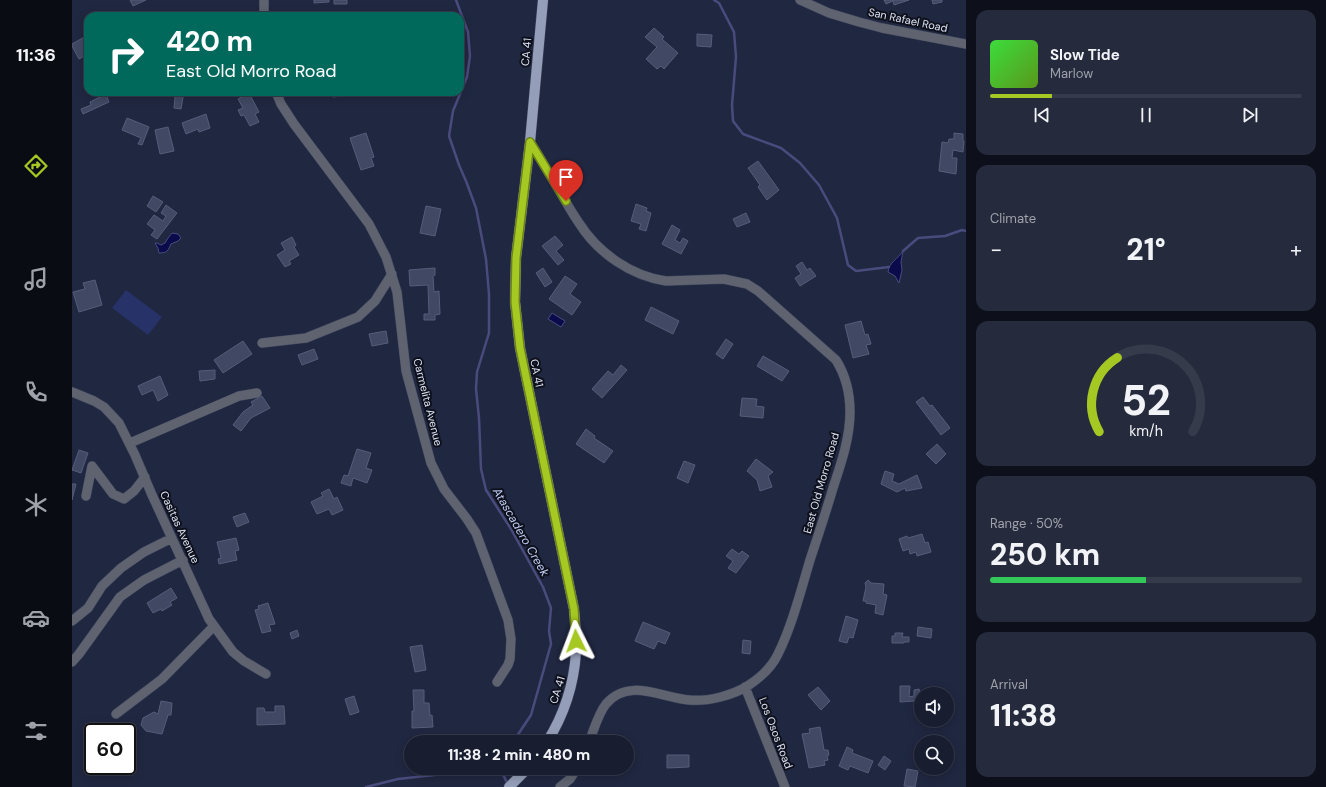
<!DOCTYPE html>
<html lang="en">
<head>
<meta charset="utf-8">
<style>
	body { margin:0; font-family:"DM Sans",sans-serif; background:#252a3c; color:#f1f3f6; height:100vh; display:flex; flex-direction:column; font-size:15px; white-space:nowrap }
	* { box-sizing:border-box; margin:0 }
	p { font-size:13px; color:#9fa2ab }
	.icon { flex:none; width:22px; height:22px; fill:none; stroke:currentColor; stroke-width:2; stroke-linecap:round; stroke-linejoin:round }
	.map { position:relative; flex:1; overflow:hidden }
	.drawer { display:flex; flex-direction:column; gap:10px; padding:10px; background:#0d101a; width:360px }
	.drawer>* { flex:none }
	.banner { position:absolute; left:12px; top:12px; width:380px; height:84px; border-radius:12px; box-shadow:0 2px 10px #0003,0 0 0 1px #363b4c; background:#00695c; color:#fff; overflow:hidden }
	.tools { position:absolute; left:842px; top:687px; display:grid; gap:8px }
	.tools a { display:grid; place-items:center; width:40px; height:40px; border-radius:50%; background:#181d30; box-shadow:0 2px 10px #0003,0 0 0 1px #363b4c; font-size:20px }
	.speed { position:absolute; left:12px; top:723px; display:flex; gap:8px; font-size:20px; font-weight:700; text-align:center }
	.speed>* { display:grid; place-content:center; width:52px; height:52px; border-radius:50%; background:#181d30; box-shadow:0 2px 10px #0003,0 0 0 1px #363b4c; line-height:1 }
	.speed .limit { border:2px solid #111; border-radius:6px; background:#fff; color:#111 }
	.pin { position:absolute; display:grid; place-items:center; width:34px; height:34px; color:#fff; margin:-41px -17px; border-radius:50% 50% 50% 0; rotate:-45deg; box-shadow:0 0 4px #0007 }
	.pin .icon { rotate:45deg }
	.me { position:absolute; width:44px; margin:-22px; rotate:357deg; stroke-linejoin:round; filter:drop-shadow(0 0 3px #0008) }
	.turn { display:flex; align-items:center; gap:14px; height:84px; padding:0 16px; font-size:18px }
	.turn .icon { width:52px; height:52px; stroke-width:2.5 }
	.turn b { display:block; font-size:28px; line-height:34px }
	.big { font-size:30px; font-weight:800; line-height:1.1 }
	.drawer .card { flex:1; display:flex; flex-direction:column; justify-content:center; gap:6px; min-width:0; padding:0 14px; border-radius:12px; background:#252a3c }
	.drawer .dial { align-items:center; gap:0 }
	.dial svg { height:104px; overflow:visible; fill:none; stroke:#363b4c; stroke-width:7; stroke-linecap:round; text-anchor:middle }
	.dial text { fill:#f1f3f6; stroke:none }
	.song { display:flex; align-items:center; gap:12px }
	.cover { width:48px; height:48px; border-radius:6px; background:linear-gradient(135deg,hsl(120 70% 55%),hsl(90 70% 35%)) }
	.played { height:4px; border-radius:2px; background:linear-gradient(90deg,#a6c822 20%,#363b4c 20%) }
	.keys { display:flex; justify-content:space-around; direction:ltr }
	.heat { display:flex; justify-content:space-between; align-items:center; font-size:22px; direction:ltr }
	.charge { height:6px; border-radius:3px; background:linear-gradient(90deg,#34c759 50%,#363b4c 0) }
	.trip { position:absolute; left:332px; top:735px; width:230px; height:40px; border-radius:20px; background:#181d30; box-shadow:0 2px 10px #0003,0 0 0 1px #363b4c; font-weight:800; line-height:40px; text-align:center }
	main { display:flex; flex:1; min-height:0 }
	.tab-bar { display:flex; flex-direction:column; width:72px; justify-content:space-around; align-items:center; background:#0a0c13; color:#9fa2ab }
	.tab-bar .icon { width:28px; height:28px }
	.tab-bar .active { color:#a6c822 }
	.tab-bar b { font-size:18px; color:#f1f3f6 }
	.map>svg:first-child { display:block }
</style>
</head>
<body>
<main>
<nav class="tab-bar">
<b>11:36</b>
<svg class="icon active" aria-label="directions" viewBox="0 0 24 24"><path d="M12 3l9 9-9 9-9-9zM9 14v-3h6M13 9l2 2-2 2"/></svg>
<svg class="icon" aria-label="music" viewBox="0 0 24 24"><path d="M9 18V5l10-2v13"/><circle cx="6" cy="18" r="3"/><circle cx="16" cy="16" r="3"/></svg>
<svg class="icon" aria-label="phone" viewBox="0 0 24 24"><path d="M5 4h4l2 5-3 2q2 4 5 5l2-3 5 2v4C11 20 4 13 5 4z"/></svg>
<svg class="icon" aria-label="climate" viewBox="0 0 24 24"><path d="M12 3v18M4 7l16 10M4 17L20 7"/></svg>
<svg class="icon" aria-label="car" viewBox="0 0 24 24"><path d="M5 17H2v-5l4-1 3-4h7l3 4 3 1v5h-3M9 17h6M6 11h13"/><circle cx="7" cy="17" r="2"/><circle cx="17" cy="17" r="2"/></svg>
<svg class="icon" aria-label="filters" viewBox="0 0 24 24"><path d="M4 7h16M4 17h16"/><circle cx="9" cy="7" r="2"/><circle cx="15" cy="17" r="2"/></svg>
</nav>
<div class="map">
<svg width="894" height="787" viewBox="0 0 894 787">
	<rect width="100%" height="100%" fill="#202740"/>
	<path fill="#273269" d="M 54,290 L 90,317 L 76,335 L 40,308 Z"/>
	<path fill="#0b0a4b" stroke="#4a4b7d" d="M 100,233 L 106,234 L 109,238 L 106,241 L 99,244 C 96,250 96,253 87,253 L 86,248 L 83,243 L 85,243 L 89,245 L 93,243 L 96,238 Z
		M 831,251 L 829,262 L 830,270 L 827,283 L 823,276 L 816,272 C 817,262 826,259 831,251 Z
		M 480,313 L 493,321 L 489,327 L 476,319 Z"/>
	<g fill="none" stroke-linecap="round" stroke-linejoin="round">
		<path stroke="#4a4b7d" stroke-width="2.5" d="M 384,0 L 396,32 L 398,56 L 395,77 L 381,111 L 377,136 L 387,165 L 394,181 L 404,208 L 414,259 L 417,294 L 417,333 L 405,372 L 404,389 L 407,418 L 409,469 L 414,490 L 439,529 L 471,587 L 479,608 L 477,631 L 479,644 L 459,715 L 441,742
			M 642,0 L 647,3 L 662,32 L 664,57 L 660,105 L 661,121 L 671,134 L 709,148 L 728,163 L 747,185 L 765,218 L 776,265 L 784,271 L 817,267
			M 831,251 L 846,238 L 873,236 L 890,230 L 894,231
			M 428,768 L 436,785
			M 294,787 L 326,779 L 390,772 L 398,768"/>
	</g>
	<path fill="#404863" stroke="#555d7a" d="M 58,0 L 74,0 L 61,6 Z
		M 242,0 L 257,0 L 257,2 L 242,3 Z
		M 262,0 L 275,0 L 275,4 L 262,4 Z
		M 812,0 L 837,0 L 822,5 L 821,1 L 814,4 Z
		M 860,0 L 870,0 L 870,2 L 861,4 Z
		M 582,28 L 592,37 L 590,39 L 606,53 L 592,69 L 589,66 L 585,69 L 574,59 L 585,47 L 573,37 Z
		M 625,34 L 640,35 L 639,47 L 625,46 Z
		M 16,35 L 16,54 L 7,59 L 0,46 L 0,44 Z
		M 96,92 L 112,92 L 109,109 L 102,108 L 103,97 L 96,93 Z
		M 261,92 L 271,92 L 271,96 L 261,97 Z
		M 177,93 L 187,112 L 183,114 L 187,122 L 178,126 L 172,115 L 169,116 L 166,110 L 171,108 L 166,99 Z
		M 34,94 L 37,102 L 11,114 L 9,109 L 19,105 L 18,102 Z
		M 134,114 L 138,128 L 127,132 L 126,129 L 114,134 L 110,123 Z
		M 55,118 L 77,127 L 70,145 L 66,144 L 69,138 L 50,130 Z
		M 96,127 L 102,151 L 88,154 L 83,130 Z
		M 294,133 L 302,157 L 299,158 L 302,166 L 289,170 L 278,138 Z
		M 882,133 L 891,134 L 891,141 L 892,141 L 891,152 L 881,150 L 880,158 L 885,158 L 884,174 L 867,171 L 870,142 L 876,143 L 877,139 L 882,139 Z
		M 686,161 L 707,190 L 695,200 L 686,187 L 688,185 L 676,168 Z
		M 81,196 L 91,202 L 84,212 L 75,206 Z
		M 564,204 L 575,208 L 574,211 L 579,213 L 574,231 L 567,229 L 569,224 L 559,221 Z
		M 94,205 L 105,213 L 85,239 L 79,235 L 83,230 L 75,224 L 82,215 L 91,221 L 94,216 L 89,213 Z
		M 354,206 L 369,209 L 363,236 L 348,233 Z
		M 674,213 L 678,222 L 665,227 L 661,219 Z
		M 600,225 L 608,230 L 603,240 L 608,243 L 611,238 L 616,241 L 609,254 L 590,244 Z
		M 483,236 L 491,245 L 484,251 L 492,260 L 486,265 L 470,246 Z
		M 220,237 L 224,245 L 222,247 L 227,255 L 217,261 L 219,264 L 213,267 L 205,255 L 213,250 L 209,243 Z
		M 730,262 L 735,270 L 738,268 L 744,276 L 728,286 L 723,278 L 729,274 L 724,266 Z
		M 363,268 L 363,275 L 361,276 L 362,292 L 367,291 L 368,314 L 363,315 L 363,320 L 352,320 L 352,314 L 357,314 L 356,285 L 338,286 L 337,270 Z
		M 471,268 L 480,282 L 473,287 L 464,273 Z
		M 493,276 L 505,284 L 498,294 L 509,302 L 500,315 L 477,299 Z
		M 23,280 L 30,305 L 7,312 L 1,292 L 13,289 L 11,283 Z
		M 579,307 L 607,321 L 601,334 L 573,320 Z
		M 789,321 L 793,335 L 796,334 L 799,344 L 794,345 L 797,354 L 781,358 L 773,325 Z
		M 314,331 L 316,343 L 300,346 L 297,334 Z
		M 654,339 L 661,344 L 651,359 L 644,354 Z
		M 171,341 L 180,354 L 151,373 L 142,360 Z
		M 242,349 L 246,359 L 230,365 L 226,355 Z
		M 691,356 L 717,371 L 710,381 L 685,366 Z
		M 549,365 L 555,370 L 530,398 L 520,389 L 536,371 L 541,375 Z
		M 143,370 L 143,379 L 128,381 L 127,371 Z
		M 88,376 L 96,395 L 86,401 L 81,390 L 70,395 L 66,386 Z
		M 190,396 L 198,408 L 179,418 L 169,431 L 161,425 L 171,412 L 181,405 L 179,402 Z
		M 851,397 L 858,406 L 860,405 L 878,428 L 869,435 L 844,402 Z
		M 670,398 L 685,399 L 684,406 L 692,407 L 691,418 L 668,416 Z
		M 514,429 L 523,436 L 522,438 L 541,451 L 532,463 L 504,444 Z
		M 865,444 L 874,454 L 864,464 L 854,454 Z
		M 285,449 L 299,453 L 294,468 L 300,470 L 295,483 L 281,478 L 279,486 L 269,483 L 272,475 L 276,476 Z
		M 7,450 L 16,453 L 9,473 L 0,470 Z
		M 684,459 L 701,472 L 696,476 L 700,487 L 688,491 L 685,480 L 675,471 Z
		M 612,461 L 623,465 L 616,483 L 605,478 Z
		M 813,471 L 822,474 L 820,481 L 827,484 L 845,475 L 850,488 L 834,491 L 833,488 L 825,492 L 809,484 Z
		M 0,484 L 4,484 L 0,500 Z
		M 257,489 L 262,499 L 265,497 L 271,510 L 260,515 L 257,509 L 245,514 L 239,502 L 251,496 L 249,493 Z
		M 173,513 L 177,522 L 165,527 L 161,517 Z
		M 850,534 L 853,543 L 856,542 L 859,552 L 845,556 L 844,552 L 838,554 L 837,549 L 831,551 L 827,539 L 835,536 L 836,538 Z
		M 164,538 L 167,550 L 163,551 L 165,560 L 147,564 L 146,559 L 149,558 L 145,542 Z
		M 660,549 L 667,554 L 670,551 L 677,556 L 664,573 L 656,568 L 661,561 L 654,556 Z
		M 796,580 L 799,583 L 812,584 L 811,594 L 815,595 L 811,615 L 803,613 L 804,605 L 794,603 L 794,601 L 791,601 L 794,587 L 793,583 Z
		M 99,588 L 105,598 L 98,602 L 100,605 L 90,611 L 89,609 L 81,613 L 75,603 Z
		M 196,603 L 203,624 L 197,625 L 199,631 L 190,633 L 183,610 L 187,609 L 186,606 Z
		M 774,616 L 786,620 L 781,638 L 777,637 L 775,643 L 767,641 Z
		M 571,622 L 598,633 L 593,644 L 586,641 L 582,649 L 563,641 Z
		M 846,627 L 860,629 L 859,638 L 845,636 Z
		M 225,630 L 227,636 L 220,639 L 218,633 Z
		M 823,633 L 831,633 L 830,637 L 837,637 L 837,642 L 832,642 L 832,643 L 820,643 L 820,636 L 823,636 Z
		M 671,640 L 679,641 L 678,654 L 670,653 Z
		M 350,645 L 354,670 L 343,672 L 338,647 Z
		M 828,686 L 838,686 L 837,697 L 842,696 L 842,690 L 847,689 L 849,694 L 849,713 L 846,714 L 842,701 L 828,702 Z
		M 746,687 L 758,701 L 749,710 L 736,695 Z
		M 341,690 L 352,690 L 352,703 L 357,703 L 358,716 L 360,715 L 361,727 L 340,728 L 340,711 L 342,711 Z
		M 867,690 L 868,694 L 851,694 Z
		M 282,696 L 287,712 L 278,715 L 273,699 Z
		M 89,701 L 100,703 L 99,715 L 96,715 L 90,734 L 74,731 L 69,725 L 71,718 L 82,712 L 86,714 Z
		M 203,706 L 212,706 L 213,724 L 185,725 L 185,708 L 192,708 L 193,712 L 203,712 Z
		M 748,727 L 752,750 L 756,750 L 757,755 L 755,756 L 756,760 L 752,761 L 753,765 L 737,768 L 730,734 L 738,733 L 737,729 Z
		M 775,747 L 781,750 L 780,753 L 801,761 L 796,773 L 778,766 L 776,770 L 767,766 Z
		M 595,755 L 617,755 L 617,767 L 595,768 Z
		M 812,756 L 819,761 L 813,770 L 806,765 Z
		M 835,769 L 846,771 L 843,787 L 832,786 Z"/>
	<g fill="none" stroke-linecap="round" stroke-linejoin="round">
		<defs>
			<path id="minor" d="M 728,0 L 757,13 L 787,22 L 810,28 L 894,44
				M 192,16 L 192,0
				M 204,92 L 209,104 L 222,124 L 297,224 L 314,257 L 325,292 L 334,371 L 359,463 L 372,489 L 395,519 L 404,533 L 436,620 L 439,639 L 438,659 L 436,665 L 425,682
				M 458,142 C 468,158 478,175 488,192 C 494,202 500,213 507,223 C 526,253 559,276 594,281 L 652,279 L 675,284 L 686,291 L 764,360 C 774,376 778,393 778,412 C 778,438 769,464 761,488 C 754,512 746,536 738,560 C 729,590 720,626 706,654 C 700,667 689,677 677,685 C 662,695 636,702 617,700 C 590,698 557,677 534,704 C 526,714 522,730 517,742
				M 190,343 L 234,338 L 286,317 L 303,301 L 320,274
				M 0,392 L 22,401 L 32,407 L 47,423 L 63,455 L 80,495 L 137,619 L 161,652 L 172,661 L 194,674
				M 58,443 L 167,396 L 185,393
				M 14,496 L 20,466 L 41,494 L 52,499 L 62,491 L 73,477
				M 0,621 L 16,608 L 30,586 L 49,568 L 72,552 L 100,538
				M 0,662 L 7,654 L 48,597 L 72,580 L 111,560
				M 673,687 L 713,787
				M 44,714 L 90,679 L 142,626
				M 488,787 L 498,779 L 505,768"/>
			<path id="primary" d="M 471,0 L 458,142 L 444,258 L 443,302 L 448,348 L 502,609 C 503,623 505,638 504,652 C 502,684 492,715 475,742
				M 437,787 L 456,768"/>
		</defs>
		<use href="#minor" stroke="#3e455d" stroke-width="10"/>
		<use href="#primary" stroke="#3e455d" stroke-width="11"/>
		<use href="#minor" stroke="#5f6370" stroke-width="9"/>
		<use href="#primary" stroke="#959eb8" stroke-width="10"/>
	</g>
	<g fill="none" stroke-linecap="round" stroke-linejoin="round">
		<defs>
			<path id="route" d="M 494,201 L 458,142 L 444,258 L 443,302 L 448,348 L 502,609 L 504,641"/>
		</defs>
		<use href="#route" stroke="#6c8216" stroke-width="10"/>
		<use href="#route" stroke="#a6c822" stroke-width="7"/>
	</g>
	<g text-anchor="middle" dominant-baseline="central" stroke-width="4" stroke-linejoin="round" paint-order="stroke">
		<g font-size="11" fill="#dce2f3" stroke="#0e111c">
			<text transform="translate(836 20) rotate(12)">San Rafael Road</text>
			<text transform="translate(454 52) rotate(-85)">CA 41</text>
			<text transform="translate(465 373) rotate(78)">CA 41</text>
			<text transform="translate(356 402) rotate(76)">Carmelita Avenue</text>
			<text transform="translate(749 483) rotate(-74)">East Old Morro Road</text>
			<text transform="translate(108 527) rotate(65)">Casitas Avenue</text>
			<text transform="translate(485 690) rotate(-73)">CA 41</text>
			<text transform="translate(704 733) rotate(69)">Los Osos Road</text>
		</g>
		<g font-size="12" font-style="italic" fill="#c0cdf5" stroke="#0e111c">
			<text transform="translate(449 532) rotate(60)">Atascadero Creek</text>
		</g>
	</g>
</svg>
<div class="tools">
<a><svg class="icon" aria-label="sound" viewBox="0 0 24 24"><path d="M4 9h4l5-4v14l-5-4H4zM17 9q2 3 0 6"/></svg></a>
<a><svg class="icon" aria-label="search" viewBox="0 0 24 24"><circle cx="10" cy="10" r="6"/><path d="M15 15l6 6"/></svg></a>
</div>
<div class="speed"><div class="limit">60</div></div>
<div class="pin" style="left:494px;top:201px;background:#d93025"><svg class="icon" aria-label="arrive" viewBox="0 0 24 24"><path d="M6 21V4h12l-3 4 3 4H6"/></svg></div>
<svg class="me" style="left:504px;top:641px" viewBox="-20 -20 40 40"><path d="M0-17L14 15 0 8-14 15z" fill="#a6c822" stroke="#fff" stroke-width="4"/></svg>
<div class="trip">11:38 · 2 min · 480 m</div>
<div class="banner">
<div class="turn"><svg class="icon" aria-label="right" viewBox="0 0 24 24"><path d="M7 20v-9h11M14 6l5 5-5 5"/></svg><div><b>420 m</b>East Old Morro Road</div></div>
</div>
</div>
<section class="drawer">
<div class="card">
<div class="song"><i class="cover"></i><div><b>Slow Tide</b><p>Marlow</p></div></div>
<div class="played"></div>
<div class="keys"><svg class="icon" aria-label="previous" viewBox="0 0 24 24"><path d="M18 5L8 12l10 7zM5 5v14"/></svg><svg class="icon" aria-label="pause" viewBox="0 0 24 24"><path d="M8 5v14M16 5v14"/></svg><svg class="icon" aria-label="next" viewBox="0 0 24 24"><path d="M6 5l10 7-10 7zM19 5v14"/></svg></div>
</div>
<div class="card"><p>Climate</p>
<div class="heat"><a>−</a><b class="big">21°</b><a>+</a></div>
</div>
<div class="card dial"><svg viewBox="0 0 100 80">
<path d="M14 69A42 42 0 1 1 86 69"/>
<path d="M14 69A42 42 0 0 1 28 12" stroke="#a6c822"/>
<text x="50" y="56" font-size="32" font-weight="700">52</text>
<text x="50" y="72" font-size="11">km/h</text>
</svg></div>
<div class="card"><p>Range · 50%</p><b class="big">250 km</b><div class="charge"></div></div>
<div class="card"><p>Arrival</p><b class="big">11:38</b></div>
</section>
</main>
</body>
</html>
